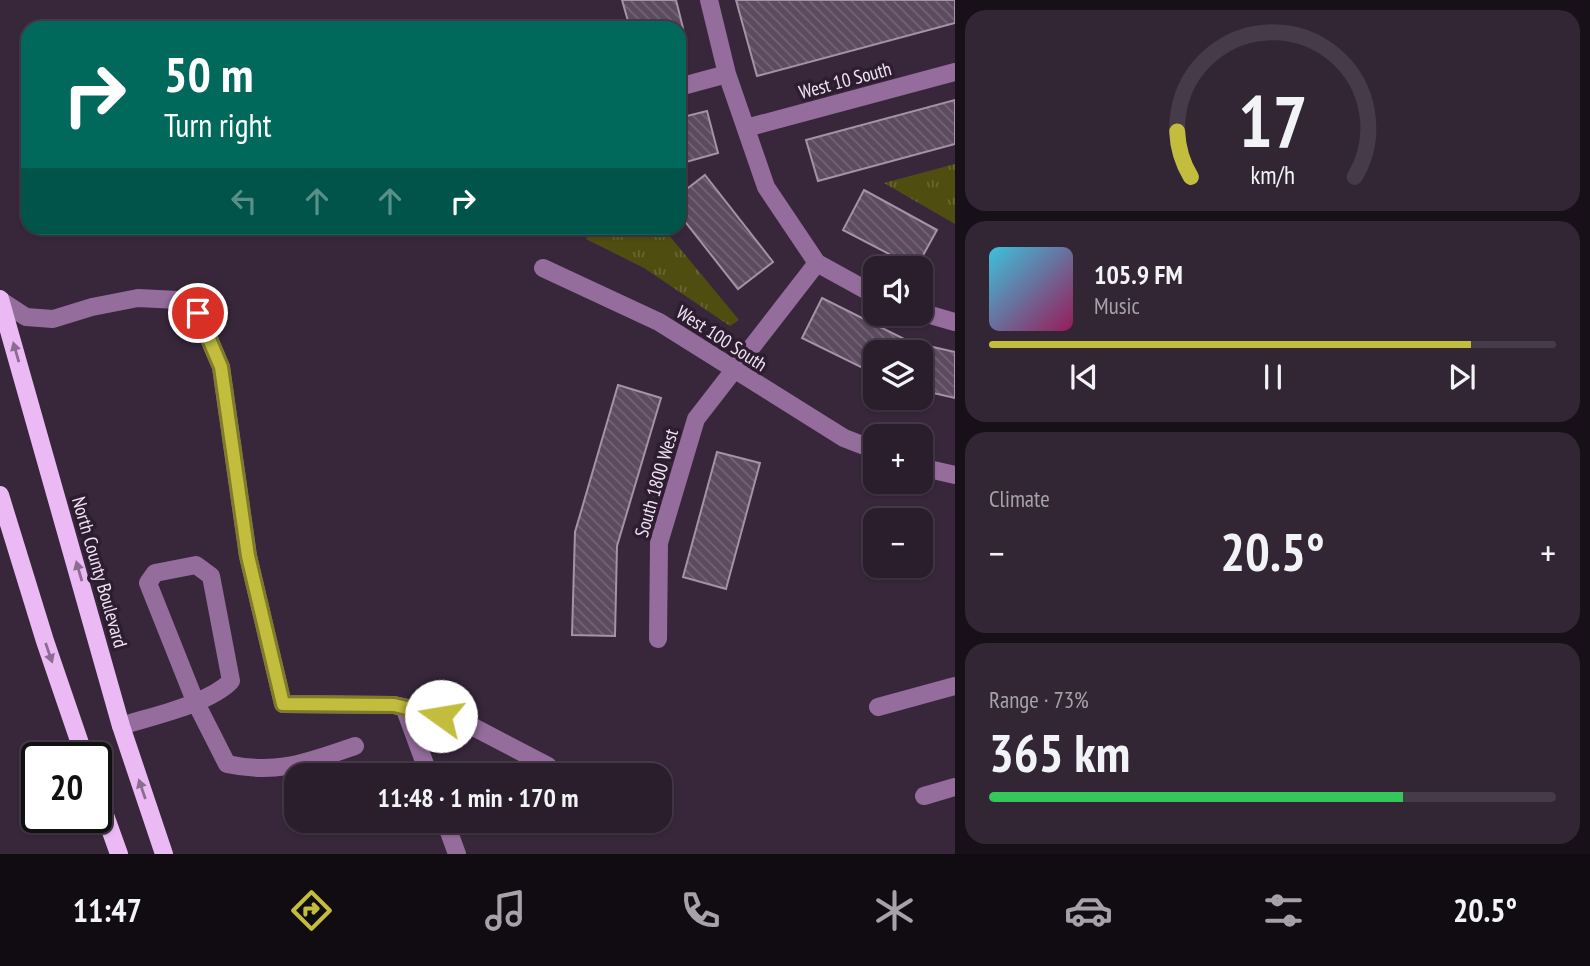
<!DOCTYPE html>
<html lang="en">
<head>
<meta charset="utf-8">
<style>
	body { margin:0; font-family:"PT Sans Narrow",sans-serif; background:#322634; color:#f1f3f6; height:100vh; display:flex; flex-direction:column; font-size:26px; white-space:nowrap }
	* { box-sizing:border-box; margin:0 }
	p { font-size:23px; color:#a5a2a9 }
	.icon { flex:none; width:38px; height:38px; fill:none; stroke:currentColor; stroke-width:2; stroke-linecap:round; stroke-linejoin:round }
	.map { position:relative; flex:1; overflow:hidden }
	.drawer { display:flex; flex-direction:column; gap:10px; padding:10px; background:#171018; width:635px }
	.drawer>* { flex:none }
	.banner { position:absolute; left:21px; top:21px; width:665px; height:214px; border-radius:21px; box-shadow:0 2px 5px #0004,0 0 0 2px #463b48; background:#00695c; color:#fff; overflow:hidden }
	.tools { position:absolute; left:863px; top:256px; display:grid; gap:14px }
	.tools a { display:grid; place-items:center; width:70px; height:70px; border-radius:14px; background:#2a1d2c; box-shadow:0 2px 5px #0004,0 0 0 2px #463b48; font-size:35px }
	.speed { position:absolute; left:21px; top:742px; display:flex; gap:14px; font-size:35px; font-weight:700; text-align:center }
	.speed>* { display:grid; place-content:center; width:91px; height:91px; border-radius:50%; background:#2a1d2c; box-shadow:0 2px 5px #0004,0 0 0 2px #463b48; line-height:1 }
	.speed .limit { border:4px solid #111; border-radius:10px; background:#fff; color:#111 }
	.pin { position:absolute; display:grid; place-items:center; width:60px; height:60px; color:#fff; margin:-30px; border:4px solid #fff; border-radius:50%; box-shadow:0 2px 7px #0007 }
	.me { position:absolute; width:77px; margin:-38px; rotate:283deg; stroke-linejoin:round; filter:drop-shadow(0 0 5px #0008) }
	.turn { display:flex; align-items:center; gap:24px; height:147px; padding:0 28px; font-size:32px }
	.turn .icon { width:91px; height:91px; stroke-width:2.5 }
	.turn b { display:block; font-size:49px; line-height:60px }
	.lanes { display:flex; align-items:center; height:66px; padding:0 28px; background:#0003; justify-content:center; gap:35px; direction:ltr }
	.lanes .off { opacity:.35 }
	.big { font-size:52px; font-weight:800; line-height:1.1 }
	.drawer .widget { flex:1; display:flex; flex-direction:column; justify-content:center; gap:10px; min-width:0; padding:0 24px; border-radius:21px; background:#322634 }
	.drawer .dial { align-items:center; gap:0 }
	.dial svg { height:182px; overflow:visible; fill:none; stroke:#463b48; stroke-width:7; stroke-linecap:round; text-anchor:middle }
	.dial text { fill:#f1f3f6; stroke:none }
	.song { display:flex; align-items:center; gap:21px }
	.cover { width:84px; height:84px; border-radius:10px; background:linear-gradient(135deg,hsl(190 70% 55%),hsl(330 70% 35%)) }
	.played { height:7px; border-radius:4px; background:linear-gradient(90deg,#c3bd3e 85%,#463b48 85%) }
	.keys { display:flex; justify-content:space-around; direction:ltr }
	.heat { display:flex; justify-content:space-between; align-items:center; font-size:38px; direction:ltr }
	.charge { height:10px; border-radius:5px; background:linear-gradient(90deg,#34c759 73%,#463b48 0) }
	.trip { position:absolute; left:284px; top:763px; width:388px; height:70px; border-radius:21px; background:#2a1d2c; box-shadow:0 2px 5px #0004,0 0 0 2px #463b48; font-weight:800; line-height:70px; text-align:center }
	.tab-bar { display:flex; height:112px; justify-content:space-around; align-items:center; background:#110c12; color:#a5a2a9 }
	.tab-bar .icon { width:49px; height:49px }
	.tab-bar .current { color:#c3bd3e }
	.tab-bar b { font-size:32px; color:#f1f3f6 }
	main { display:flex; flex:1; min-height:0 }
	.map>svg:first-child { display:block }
</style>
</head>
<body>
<main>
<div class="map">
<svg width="955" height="854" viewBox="0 0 955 854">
	<defs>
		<pattern id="grass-tufts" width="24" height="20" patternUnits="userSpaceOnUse" patternTransform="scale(1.75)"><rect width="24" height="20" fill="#504d11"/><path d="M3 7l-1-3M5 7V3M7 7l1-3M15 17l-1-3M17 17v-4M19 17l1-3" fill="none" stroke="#6a6634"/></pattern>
		<pattern id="building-back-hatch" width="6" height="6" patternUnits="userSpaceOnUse" patternTransform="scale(1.75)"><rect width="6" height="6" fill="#5c4a5f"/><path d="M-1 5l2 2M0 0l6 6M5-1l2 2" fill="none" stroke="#746476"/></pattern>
	</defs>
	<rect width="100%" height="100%" fill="#38273b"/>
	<path fill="url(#grass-tufts)" d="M 955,164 L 955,224 L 884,183 Z
		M 588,228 L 663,228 L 739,320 L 730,326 L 644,268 L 586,239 Z"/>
	<path fill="url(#building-back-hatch)" stroke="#a591a9" stroke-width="2" d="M 622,0 L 676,0 L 683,28 L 630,28 Z
		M 736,0 L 955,0 L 955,23 L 757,76 Z
		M 955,100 L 955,144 L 818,181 L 806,140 Z
		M 707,111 L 718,153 L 679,164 L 679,118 Z
		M 705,175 L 773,262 L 738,289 L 679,214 L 679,195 Z
		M 864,190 L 937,230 L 916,268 L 843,230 Z
		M 822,298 L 920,347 L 920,344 L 955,352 L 955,398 L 920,390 L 920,352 L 875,352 L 875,374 L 802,338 Z
		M 618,385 L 661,398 L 617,546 L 615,636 L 572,635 L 575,532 Z
		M 717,452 L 760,463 L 726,589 L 683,577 Z"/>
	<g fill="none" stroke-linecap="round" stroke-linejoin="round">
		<path stroke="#956d9d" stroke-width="18" d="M 709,0 L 727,74 L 766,187 L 817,263 L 875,295
			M 679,87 L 727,74
			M 746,128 L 955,72
			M 543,268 L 659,322 L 844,438 L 875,450
			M 0,300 L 26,317 L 53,319 L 92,307 L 138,298 L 178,300 L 198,313 L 221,367 L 248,556 L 283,704 L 394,705 L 460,720 L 548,766
			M 920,312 L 955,322
			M 920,467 L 955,475
			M 658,639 L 659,543 L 696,419 L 817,263
			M 404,707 L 429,775
			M 878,707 L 955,686
			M 121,726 C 152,716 209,704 231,681 L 211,576 L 196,565 L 155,573 L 148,583 L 195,701 L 227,764 C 278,775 307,762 355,746
			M 924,796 L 955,787
			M 445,821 L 457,854"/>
		<path stroke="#ebbaf4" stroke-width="18" d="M 0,299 L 121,726 L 164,854
			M 0,495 L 45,641 L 85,758
			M 96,790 L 119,854"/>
	</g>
	<defs><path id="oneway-solid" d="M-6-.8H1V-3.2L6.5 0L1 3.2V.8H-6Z" transform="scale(1.75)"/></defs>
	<g fill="#8c6c92">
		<use href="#oneway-solid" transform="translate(16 352) rotate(-106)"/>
		<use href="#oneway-solid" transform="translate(79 571) rotate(-106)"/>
		<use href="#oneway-solid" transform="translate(49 653) rotate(71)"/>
		<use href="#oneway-solid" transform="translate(142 789) rotate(-109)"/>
	</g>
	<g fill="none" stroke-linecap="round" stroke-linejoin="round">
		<defs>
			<path id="route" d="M 198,313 L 221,367 L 248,556 L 283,704 L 394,705 L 441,716"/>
		</defs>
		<use href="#route" stroke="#7f7b28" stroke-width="18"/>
		<use href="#route" stroke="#c3bd3e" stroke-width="12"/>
	</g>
	<g text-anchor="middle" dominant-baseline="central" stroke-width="7" stroke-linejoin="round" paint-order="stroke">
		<g font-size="19" fill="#efe4f1" stroke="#2e1d31">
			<text transform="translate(845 80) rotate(-15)">West 10 South</text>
			<text transform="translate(722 338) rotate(33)">West 100 South</text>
			<text transform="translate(656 483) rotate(-74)">South 1800 West</text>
			<text transform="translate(100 572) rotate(74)">North County Boulevard</text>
		</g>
	</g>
</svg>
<div class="tools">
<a><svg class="icon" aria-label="sound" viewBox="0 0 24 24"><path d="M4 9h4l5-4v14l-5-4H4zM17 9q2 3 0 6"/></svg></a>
<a><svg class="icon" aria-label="layers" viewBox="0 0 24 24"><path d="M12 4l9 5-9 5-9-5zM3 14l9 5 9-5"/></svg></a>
<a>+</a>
<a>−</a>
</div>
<div class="speed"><div class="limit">20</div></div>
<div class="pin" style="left:198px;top:313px;background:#d93025"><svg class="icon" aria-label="arrive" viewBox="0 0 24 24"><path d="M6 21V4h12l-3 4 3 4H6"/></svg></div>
<svg class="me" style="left:441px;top:716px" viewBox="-20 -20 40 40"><circle r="19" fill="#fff"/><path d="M0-13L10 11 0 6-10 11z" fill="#c3bd3e"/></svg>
<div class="trip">11:48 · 1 min · 170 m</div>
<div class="banner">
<div class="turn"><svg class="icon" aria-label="right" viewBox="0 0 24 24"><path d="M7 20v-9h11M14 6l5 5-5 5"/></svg><div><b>50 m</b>Turn right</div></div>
<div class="lanes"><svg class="icon off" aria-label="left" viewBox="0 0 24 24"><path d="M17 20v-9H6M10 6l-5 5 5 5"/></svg><svg class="icon off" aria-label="ahead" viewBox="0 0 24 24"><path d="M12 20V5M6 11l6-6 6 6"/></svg><svg class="icon off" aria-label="ahead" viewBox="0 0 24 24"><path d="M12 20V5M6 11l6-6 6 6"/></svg><svg class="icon" aria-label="right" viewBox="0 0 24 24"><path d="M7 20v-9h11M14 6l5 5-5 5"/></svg></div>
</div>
</div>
<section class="drawer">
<div class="widget dial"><svg viewBox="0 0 100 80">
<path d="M14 69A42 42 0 1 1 86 69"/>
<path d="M14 69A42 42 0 0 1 8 49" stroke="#c3bd3e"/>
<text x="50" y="56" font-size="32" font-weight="700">17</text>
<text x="50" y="72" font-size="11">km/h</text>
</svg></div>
<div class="widget">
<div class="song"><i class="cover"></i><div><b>105.9 FM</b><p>Music</p></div></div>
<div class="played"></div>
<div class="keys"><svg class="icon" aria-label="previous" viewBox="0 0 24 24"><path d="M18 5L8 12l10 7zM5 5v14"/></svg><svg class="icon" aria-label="pause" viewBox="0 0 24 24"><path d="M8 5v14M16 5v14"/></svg><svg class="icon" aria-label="next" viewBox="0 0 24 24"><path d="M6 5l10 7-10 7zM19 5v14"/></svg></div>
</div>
<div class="widget"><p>Climate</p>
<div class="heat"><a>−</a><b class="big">20.5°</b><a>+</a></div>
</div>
<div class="widget"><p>Range · 73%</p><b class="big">365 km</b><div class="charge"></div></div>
</section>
</main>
<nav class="tab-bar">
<b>11:47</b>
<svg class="icon current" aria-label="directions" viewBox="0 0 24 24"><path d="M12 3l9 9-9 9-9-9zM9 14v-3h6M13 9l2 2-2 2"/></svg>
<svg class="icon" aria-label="music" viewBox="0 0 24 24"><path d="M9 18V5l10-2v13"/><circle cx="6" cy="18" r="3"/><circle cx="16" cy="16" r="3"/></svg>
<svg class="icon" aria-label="phone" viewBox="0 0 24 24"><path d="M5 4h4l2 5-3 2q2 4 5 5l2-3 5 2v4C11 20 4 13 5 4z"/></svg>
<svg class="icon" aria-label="climate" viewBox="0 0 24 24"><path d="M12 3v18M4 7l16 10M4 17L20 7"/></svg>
<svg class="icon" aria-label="car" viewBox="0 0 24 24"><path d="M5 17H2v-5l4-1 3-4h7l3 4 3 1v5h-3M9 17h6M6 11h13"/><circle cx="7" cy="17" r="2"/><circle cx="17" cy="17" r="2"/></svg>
<svg class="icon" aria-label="filters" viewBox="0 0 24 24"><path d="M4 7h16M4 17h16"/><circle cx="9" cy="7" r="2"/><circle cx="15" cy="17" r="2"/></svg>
<b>20.5°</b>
</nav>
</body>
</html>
